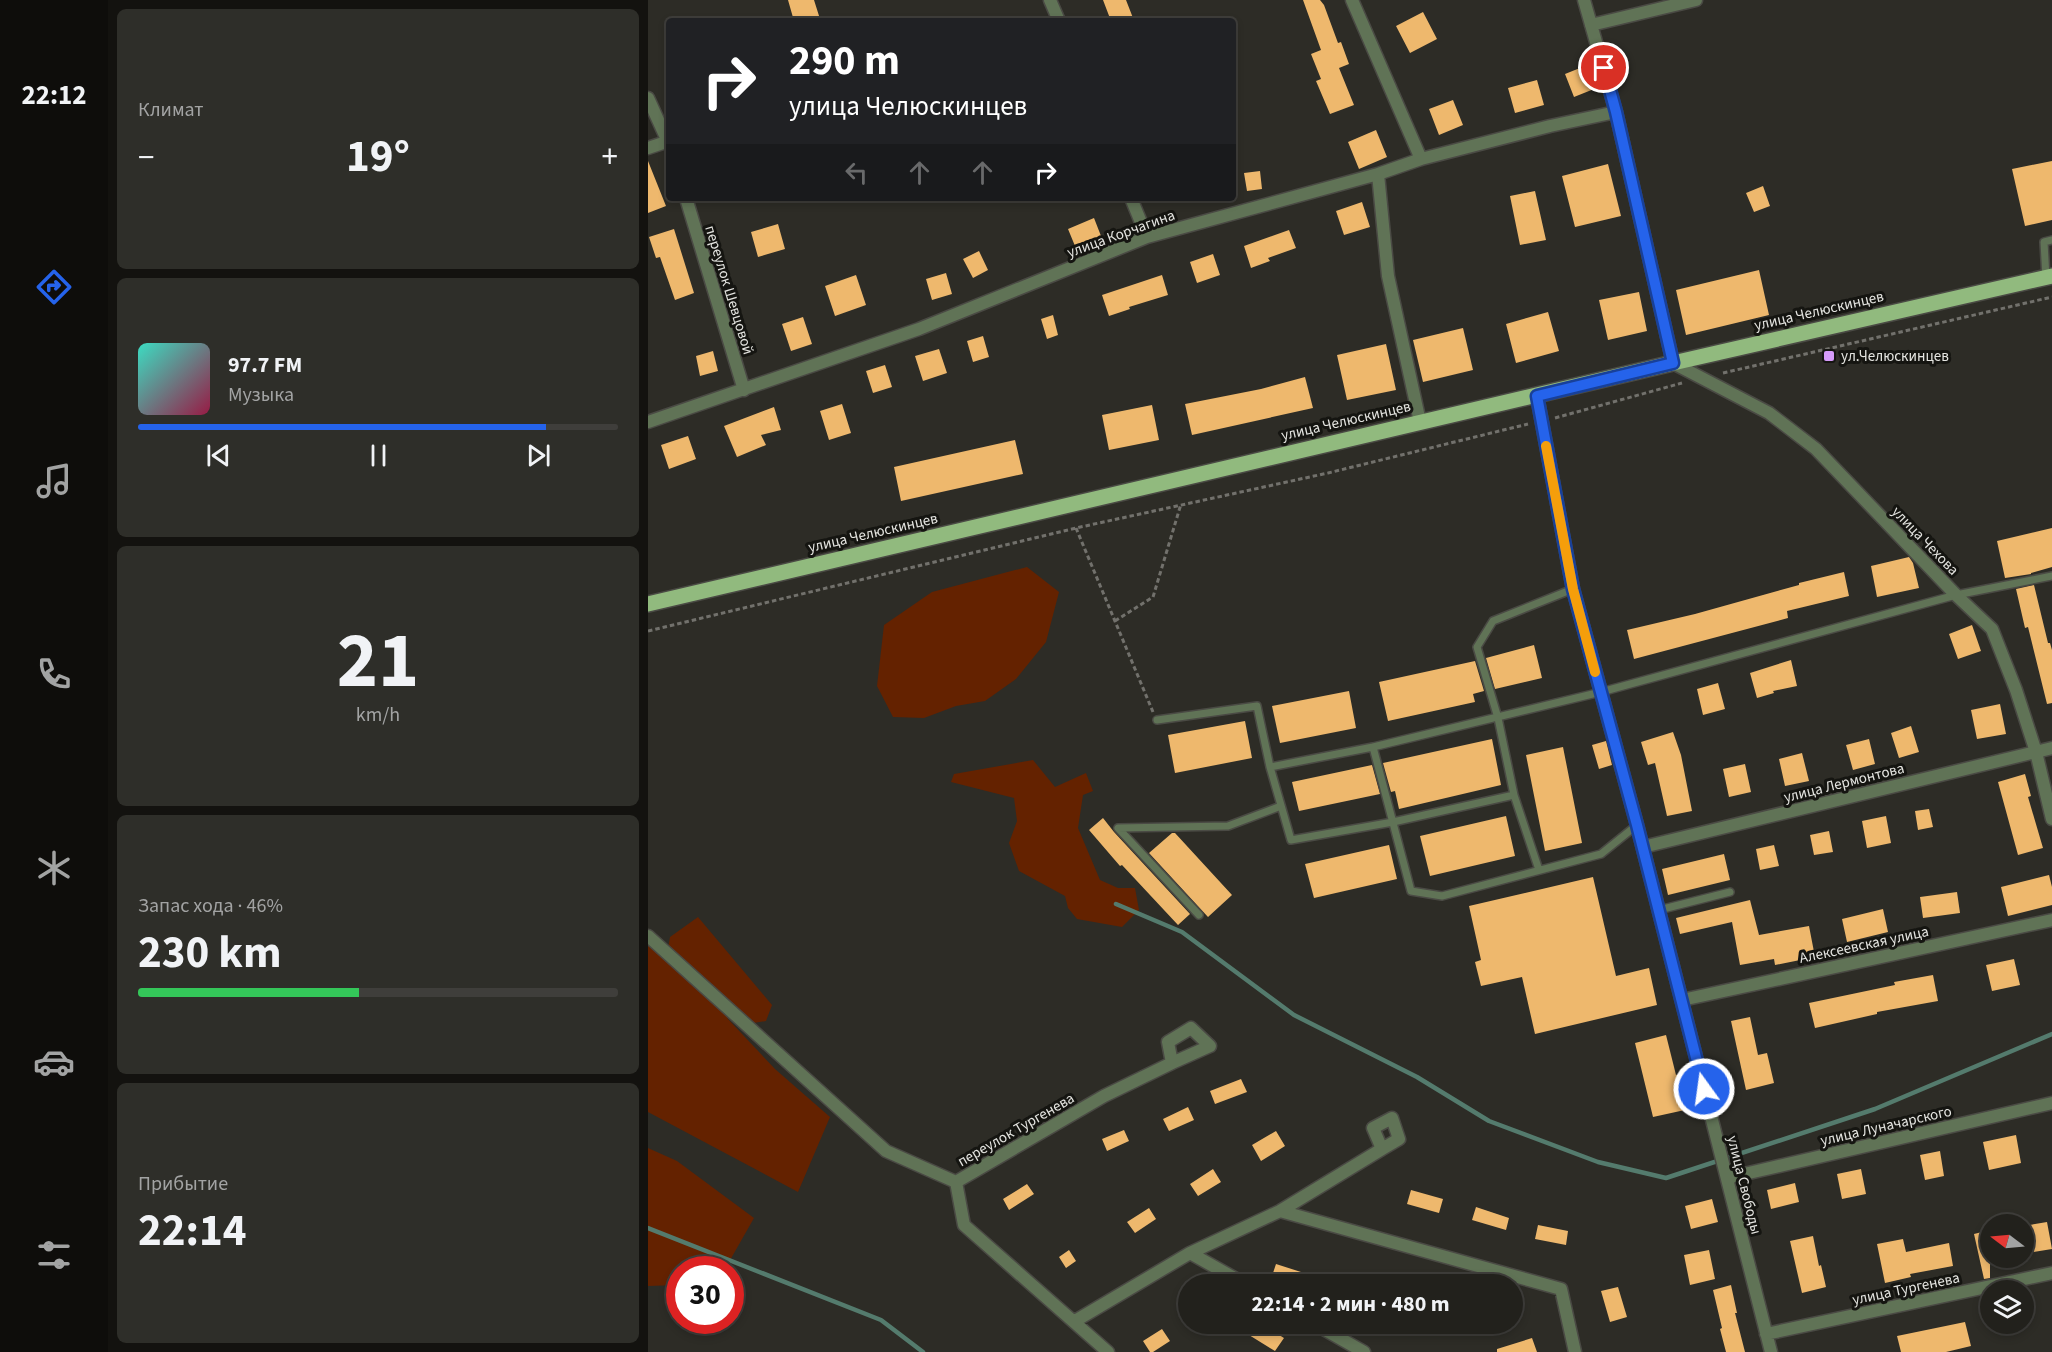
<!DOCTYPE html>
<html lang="ru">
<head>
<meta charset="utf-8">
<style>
	body { margin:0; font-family:"Source Sans 3",sans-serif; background:#2e2e29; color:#f1f3f6; height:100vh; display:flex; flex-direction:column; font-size:22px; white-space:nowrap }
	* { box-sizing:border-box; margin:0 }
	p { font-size:20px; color:#a2a3a3 }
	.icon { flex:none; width:33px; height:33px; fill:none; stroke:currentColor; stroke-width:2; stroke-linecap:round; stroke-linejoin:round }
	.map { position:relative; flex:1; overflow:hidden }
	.drawer { display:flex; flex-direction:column; gap:9px; padding:9px; background:#13120f; width:540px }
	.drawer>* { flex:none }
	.banner { position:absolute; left:18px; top:18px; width:570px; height:183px; border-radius:6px; box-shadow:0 3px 9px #0003,0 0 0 2px #3f3e3b; background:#202124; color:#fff; overflow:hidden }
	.needle { width:39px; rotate:286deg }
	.tools { position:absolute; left:1332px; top:1214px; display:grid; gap:12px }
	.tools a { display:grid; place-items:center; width:54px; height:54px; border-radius:50%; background:#22211c; box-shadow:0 3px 9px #0003,0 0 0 2px #3f3e3b; font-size:30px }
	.speed { position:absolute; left:18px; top:1256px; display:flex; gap:12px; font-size:30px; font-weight:700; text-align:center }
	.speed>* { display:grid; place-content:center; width:78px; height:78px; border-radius:50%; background:#22211c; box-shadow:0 3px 9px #0003,0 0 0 2px #3f3e3b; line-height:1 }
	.speed .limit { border:9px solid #d22; background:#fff; color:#111 }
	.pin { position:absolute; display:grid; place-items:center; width:51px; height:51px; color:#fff; margin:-26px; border:3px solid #fff; border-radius:50%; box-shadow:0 2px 6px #0007 }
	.me { position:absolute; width:66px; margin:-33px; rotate:346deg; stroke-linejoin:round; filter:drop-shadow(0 0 4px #0008) }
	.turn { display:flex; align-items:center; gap:21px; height:126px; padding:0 24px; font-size:27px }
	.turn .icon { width:78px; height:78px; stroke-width:2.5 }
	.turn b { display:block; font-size:42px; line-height:51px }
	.lanes { display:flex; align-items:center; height:57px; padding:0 24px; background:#0003; justify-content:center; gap:30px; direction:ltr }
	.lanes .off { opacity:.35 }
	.big { font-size:45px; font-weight:700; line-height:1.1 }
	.drawer .widget { flex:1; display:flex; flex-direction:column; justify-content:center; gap:9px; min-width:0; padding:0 21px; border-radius:9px; background:#2e2e29 }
	.drawer .dial { align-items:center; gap:0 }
	.dial b { font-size:78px; line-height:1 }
	.song { display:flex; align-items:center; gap:18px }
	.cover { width:72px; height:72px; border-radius:9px; background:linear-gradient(135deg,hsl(170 70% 55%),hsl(340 70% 35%)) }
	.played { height:6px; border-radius:3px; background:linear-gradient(90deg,#2563eb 85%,#3f3e3b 85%) }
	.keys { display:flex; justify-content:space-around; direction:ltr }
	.heat { display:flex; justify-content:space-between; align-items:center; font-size:33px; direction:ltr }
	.charge { height:9px; border-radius:4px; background:linear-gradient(90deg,#34c759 46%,#3f3e3b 0) }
	.trip { position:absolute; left:530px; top:1274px; width:345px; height:60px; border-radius:30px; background:#22211c; box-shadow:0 3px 9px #0003,0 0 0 2px #3f3e3b; font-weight:700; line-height:60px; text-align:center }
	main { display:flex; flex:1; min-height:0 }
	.menu { display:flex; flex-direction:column; width:108px; justify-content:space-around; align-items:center; background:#0e0d0b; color:#a2a3a3 }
	.menu .icon { width:42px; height:42px }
	.menu .selected { color:#2563eb }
	.menu b { font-size:27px; color:#f1f3f6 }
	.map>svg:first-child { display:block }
</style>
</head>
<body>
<main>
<nav class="menu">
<b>22:12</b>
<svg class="icon selected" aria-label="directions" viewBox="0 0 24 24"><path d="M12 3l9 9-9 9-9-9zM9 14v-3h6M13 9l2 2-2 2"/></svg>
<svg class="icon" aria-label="music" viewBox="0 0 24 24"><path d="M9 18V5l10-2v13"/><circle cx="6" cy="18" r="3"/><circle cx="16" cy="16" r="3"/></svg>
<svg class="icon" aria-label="phone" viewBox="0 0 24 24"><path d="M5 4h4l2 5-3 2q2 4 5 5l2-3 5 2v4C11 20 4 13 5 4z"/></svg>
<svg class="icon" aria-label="climate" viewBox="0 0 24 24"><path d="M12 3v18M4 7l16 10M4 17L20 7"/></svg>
<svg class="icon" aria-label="car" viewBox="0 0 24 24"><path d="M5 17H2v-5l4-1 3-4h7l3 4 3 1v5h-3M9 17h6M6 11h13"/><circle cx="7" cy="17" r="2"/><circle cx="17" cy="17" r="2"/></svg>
<svg class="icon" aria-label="filters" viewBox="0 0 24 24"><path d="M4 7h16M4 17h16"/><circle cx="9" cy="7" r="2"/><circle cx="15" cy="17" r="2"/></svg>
</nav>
<section class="drawer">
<div class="widget"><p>Климат</p>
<div class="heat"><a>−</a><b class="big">19°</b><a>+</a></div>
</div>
<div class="widget">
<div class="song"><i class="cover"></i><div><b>97.7 FM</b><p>Музыка</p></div></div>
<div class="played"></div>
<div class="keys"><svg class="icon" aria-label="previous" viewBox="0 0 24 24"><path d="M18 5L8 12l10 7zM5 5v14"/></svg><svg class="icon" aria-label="pause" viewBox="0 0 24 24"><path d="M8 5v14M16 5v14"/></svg><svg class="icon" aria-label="next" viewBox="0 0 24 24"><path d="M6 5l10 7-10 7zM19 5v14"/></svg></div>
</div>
<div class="widget dial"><b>21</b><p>km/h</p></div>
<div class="widget"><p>Запас хода · 46%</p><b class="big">230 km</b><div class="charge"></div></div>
<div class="widget"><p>Прибытие</p><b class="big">22:14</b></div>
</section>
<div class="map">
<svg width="1404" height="1352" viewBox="0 0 1404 1352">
	<rect width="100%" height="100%" fill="#2d2c26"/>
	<path fill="#642200" d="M 379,567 L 411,592 L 398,642 L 368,679 L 337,701 L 308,706 L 276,718 L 245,717 L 229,686 L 236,625 L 284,592 Z
		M 385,760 L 407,787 L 438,773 L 445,791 L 435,795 L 430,828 L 452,880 L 470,888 L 487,888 L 491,910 L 474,927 L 429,919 L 420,908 L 417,896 L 371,871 L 361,843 L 369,821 L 366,798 L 303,782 L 306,774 Z
		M 50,917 L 124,1005 L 118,1021 L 99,1024 L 79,1018 L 127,1069 L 182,1117 L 150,1192 L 0,1112 L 0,940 L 19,954 L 22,937 Z
		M 0,1148 L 29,1161 L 106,1218 L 77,1269 L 32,1269 L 31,1285 L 0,1286 Z"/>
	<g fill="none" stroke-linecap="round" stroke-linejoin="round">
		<path stroke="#547b6d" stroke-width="4.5" d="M 468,904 L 534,932 L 646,1015 L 769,1077 L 841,1121 L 950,1162 L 1018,1178 L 1227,1109 L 1404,1034
			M 0,1228 L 233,1320 L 275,1352"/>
	</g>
	<path fill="#eeb86d" d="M 140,0 L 166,0 L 172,19 L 165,21 L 146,21 Z
		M 455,0 L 478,0 L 485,18 L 478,21 L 463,21 Z
		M 655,0 L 672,0 L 676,5 L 690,43 L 693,42 L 701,64 L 691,68 L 706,105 L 682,114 L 668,81 L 673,79 L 663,54 L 673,50 Z
		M 775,12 L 789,39 L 762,53 L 748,26 Z
		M 937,66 L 946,89 L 926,97 L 917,74 Z
		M 889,80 L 896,105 L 867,113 L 860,88 Z
		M 805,100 L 815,125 L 791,135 L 781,109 Z
		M 728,130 L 739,157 L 711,169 L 700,142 Z
		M 0,161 L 18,206 L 0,213 Z
		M 1404,161 L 1404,220 L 1377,226 L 1364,169 Z
		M 960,164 L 973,216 L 927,227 L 914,176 Z
		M 612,171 L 614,189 L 599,191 L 596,173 Z
		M 1115,186 L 1122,206 L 1106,212 L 1098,193 Z
		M 887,191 L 898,240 L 872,245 L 862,196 Z
		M 714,202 L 722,227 L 696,235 L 688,211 Z
		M 446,218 L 453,236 L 427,246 L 420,229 Z
		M 130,224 L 137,249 L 110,257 L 103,232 Z
		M 26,229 L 46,293 L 27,300 L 12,257 L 8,258 L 1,237 Z
		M 641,230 L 648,248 L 620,258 L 622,261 L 603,268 L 596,246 Z
		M 331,251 L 340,270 L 325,278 L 315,259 Z
		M 565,254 L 572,275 L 549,283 L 542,262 Z
		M 1111,270 L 1121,315 L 1038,335 L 1028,290 Z
		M 298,273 L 304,294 L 284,300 L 278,279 Z
		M 208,275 L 218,305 L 187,316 L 177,286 Z
		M 514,275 L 520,295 L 481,307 L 482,309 L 461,316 L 454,295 Z
		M 991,292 L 999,331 L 960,340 L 951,300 Z
		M 900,312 L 911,351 L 868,363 L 858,324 Z
		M 405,315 L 410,335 L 399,339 L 393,319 Z
		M 155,317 L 164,344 L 143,351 L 134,324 Z
		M 815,328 L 825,370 L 775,382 L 765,340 Z
		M 335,336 L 341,357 L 325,362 L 319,341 Z
		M 738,344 L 748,390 L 699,400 L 689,355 Z
		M 291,349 L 299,373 L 275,381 L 267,356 Z
		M 65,351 L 70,371 L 52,376 L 48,356 Z
		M 237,365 L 244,387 L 225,393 L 218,371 Z
		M 657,377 L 665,408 L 544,435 L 537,404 L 613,389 Z
		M 194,404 L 203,433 L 181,440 L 172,411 Z
		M 504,405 L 511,440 L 461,450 L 454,415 Z
		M 126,407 L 133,430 L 113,435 L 118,445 L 89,457 L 76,426 Z
		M 40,436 L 48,459 L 21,469 L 13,445 Z
		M 367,440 L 375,474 L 253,501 L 246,467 Z
		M 1404,528 L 1404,567 L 1383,573 L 1383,574 L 1357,578 L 1349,541 Z
		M 1261,557 L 1265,563 L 1271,588 L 1229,597 L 1223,566 Z
		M 1196,572 L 1201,596 L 1139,611 L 1140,618 L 986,659 L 979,630 L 1047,614 L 1151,585 L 1151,583 Z
		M 1386,585 L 1400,643 L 1402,643 L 1404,650 L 1404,703 L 1399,704 L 1380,627 L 1377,628 L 1368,589 Z
		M 1324,625 L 1333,651 L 1310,659 L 1301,634 Z
		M 886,645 L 894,678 L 847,689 L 838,658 Z
		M 1143,660 L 1149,686 L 1125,691 L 1126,693 L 1109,698 L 1102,673 Z
		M 827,661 L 836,691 L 825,694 L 827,702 L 740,721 L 731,682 Z
		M 1070,683 L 1077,709 L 1055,715 L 1049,689 Z
		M 701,691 L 708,728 L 632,743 L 624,706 Z
		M 1352,704 L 1358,734 L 1329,739 L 1323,710 Z
		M 597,721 L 604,758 L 527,773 L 520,735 Z
		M 1263,726 L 1271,752 L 1251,758 L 1243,733 Z
		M 1025,732 L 1033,755 L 1044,811 L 1019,816 L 1007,763 L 1000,765 L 993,742 Z
		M 844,739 L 853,785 L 751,809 L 747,791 L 743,792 L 735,763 Z
		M 1221,739 L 1227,764 L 1205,770 L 1198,745 Z
		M 958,741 L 964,765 L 951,769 L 944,745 Z
		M 915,747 L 934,843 L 897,851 L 878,755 Z
		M 1154,753 L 1161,781 L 1137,786 L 1131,759 Z
		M 1097,764 L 1103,792 L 1081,797 L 1075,769 Z
		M 724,765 L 732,794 L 651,811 L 644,782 Z
		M 1377,774 L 1383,796 L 1380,797 L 1395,848 L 1370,855 L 1350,782 Z
		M 1281,809 L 1285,827 L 1270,830 L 1267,811 Z
		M 858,816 L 867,856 L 782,876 L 772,836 Z
		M 1238,816 L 1243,843 L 1219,848 L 1214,821 Z
		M 455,818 L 466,832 L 542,914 L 530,925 L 474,865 L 472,866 L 441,830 Z
		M 1181,831 L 1185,852 L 1166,855 L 1162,835 Z
		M 524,833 L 527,833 L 584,895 L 560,917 L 501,853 Z
		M 741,845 L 749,879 L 666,898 L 657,864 Z
		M 1126,845 L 1131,866 L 1112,870 L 1108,849 Z
		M 1076,854 L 1082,880 L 1020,895 L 1014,869 Z
		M 1401,875 L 1404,887 L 1404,905 L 1360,916 L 1353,887 Z
		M 945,877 L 968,976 L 1001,968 L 1009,1005 L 887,1034 L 874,977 L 833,986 L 827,962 L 833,960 L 821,906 Z
		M 1309,892 L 1312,913 L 1275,918 L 1272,897 Z
		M 1102,900 L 1111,935 L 1161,926 L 1167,957 L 1127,965 L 1126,959 L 1092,965 L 1084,922 L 1032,934 L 1028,918 Z
		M 1235,909 L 1240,932 L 1199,942 L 1194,919 Z
		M 1366,959 L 1372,985 L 1344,991 L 1338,965 Z
		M 1285,975 L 1290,1001 L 1229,1012 L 1229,1014 L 1167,1028 L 1161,1003 L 1247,985 L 1246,982 Z
		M 1102,1017 L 1110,1055 L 1119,1053 L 1126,1083 L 1098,1090 L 1083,1021 Z
		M 1018,1035 L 1028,1075 L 1038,1072 L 1046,1108 L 1005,1117 L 987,1043 Z
		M 593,1079 L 599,1092 L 567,1104 L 562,1091 Z
		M 540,1107 L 546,1120 L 521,1131 L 515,1119 Z
		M 476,1130 L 481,1141 L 459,1151 L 454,1139 Z
		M 628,1131 L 637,1146 L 613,1161 L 604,1145 Z
		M 1368,1135 L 1373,1163 L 1341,1170 L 1335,1142 Z
		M 1292,1151 L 1296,1176 L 1277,1180 L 1272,1155 Z
		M 565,1169 L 573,1182 L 550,1196 L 542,1184 Z
		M 1213,1169 L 1218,1194 L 1194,1199 L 1189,1174 Z
		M 1147,1183 L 1151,1202 L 1123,1209 L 1119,1190 Z
		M 379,1184 L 386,1194 L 361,1210 L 355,1199 Z
		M 763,1190 L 795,1199 L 791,1213 L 759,1204 Z
		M 1064,1199 L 1070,1222 L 1043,1229 L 1037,1206 Z
		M 828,1207 L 861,1218 L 858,1230 L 824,1220 Z
		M 501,1208 L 508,1219 L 487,1233 L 479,1222 Z
		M 1399,1222 L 1404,1249 L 1379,1253 L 1376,1226 Z
		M 890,1225 L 920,1231 L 918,1245 L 887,1239 Z
		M 1342,1230 L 1342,1278 L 1336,1279 L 1326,1234 Z
		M 1165,1236 L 1171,1266 L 1173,1265 L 1178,1287 L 1154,1293 L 1142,1241 Z
		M 1255,1239 L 1258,1252 L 1301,1243 L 1305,1266 L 1262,1274 L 1263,1277 L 1237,1283 L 1229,1244 Z
		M 421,1250 L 428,1261 L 418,1268 L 411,1257 Z
		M 1061,1250 L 1067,1279 L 1042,1285 L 1036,1255 Z
		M 628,1264 L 653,1272 L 649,1284 L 624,1276 Z
		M 1083,1285 L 1089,1313 L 1087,1313 L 1097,1352 L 1078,1352 L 1072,1329 L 1074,1328 L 1065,1290 Z
		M 970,1287 L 979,1317 L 962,1322 L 953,1291 Z
		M 1317,1322 L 1323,1346 L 1298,1352 L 1253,1352 L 1249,1336 Z
		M 609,1323 L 612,1323 L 636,1338 L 627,1351 L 601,1335 Z
		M 514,1329 L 522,1341 L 505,1352 L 502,1352 L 495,1341 Z
		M 884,1338 L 889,1352 L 849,1352 L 849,1349 Z"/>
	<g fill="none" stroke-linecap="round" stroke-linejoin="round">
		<defs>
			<path id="lane" d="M 1398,278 L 1396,242 L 1404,240
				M 509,720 L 609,706 L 622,767
				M 725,747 L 622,767 L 643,840 L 745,822 L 866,795 L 891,870
				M 866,795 L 850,718 L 829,647 L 845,621 L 925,589
				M 989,825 L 953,854 L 794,896 L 763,891 L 725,747 L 953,692 L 1308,595 L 1404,576
				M 1011,910 L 1082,892
				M 551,915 L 470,828 L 580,826 L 633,806"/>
			<path id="street" d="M 402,0 L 411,21
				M 704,0 L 773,159
				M 936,0 L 968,112 L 1025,363 L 1121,413 L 1168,449 L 1308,595 L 1344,629 L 1368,690 L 1388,752 L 1404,819
				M 943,25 L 1048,0
				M 0,98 L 21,144
				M 0,148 L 21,141
				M 730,174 L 740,276 L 772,422
				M 38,198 L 96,390
				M 483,198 L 499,237
				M 889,396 L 925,589 L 989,825 L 1123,1352
				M 0,422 L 271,329 L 499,237 L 730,174 L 773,159 L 902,126 L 968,112
				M 995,847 L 1404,748
				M 0,936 L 238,1151 L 308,1182
				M 1034,1000 L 1404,920
				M 1079,1178 L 1404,1103
				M 308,1182 L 456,1096 L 524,1063 L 520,1042 L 543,1028 L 562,1046 L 524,1063
				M 308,1182 L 316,1225 L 460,1352
				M 632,1211 L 913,1289 L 927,1352
				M 542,1253 L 597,1284
				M 427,1321 L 542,1253 L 632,1211 L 734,1149 L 725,1128 L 744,1118 L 751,1139 L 734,1149
				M 665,1323 L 716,1352
				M 1118,1334 L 1404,1273"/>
			<path id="primary" d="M 0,604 L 1025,363 L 1404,276"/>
		</defs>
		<use href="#lane" stroke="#4a4a44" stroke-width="10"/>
		<use href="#street" stroke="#4a4a44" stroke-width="15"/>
		<use href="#primary" stroke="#4a4a44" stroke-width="18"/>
		<path stroke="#72716c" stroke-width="3" stroke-dasharray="4.5 3" stroke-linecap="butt" d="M 1075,373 L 1404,297
			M 907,418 L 1034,383
			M 428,528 L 505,712
			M 467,621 L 505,597 L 533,504
			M 0,631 L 428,528 L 680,473 L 880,424"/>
		<use href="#lane" stroke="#607356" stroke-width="7"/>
		<use href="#street" stroke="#607356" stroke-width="12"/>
		<use href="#primary" stroke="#91ba7e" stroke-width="15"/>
	</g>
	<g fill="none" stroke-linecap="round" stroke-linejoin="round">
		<defs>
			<path id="route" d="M 956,68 L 968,112 L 1025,363 L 889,396 L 925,589 L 989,825 L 1056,1089"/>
		</defs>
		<use href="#route" stroke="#184099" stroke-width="15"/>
		<use href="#route" stroke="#2563eb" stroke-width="10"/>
		<path stroke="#f59e0b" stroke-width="10" d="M 898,446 L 925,589 L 947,672"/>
	</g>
	<rect fill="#d69bfa" stroke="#151511" stroke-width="2" x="1175" y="350" width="12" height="12" rx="3"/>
	<g text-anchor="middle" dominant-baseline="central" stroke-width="6" stroke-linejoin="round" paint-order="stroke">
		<g font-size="15" fill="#e5e5e1" stroke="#151511">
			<text transform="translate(473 234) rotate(-20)">улица Корчагина</text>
			<text transform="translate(81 290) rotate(73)">переулок Шевцовой</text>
			<text transform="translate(1171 311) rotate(-13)">улица Челюскинцев</text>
			<text transform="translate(698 421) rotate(-13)">улица Челюскинцев</text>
			<text transform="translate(225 533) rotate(-13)">улица Челюскинцев</text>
			<text transform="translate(1277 541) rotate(46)">улица Чехова</text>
			<text transform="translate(1196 783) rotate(-14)">улица Лермонтова</text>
			<text transform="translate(1216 945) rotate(-12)">Алексеевская улица</text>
			<text transform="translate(1238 1126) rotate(-13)">улица Луначарского</text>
			<text transform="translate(368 1130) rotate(-30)">переулок Тургенева</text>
			<text transform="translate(1096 1185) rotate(76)">улица Свободы</text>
			<text transform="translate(1258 1289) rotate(-12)">улица Тургенева</text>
		</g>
		<g font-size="15" fill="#e5e5e1" stroke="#151511" text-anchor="start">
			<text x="1193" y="356">ул.Челюскинцев</text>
		</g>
	</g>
</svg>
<div class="tools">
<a><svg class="needle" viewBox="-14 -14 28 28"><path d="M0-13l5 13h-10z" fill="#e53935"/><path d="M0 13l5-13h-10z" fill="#a2a3a3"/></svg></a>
<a><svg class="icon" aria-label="layers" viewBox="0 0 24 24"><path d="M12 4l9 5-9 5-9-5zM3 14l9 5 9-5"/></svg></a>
</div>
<div class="speed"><div class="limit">30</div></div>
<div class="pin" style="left:956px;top:68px;background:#d93025"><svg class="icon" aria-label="arrive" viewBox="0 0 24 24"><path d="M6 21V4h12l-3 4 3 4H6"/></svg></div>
<svg class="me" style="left:1056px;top:1089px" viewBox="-20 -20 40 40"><circle r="17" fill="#2563eb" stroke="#fff" stroke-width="3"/><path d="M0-11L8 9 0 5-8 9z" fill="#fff"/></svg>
<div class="trip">22:14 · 2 мин · 480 m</div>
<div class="banner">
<div class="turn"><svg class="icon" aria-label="right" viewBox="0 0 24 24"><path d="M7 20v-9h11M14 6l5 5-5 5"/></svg><div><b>290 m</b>улица Челюскинцев</div></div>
<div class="lanes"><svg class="icon off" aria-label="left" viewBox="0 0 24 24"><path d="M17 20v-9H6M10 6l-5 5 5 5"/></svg><svg class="icon off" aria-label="ahead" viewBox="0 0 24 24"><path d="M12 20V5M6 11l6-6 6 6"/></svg><svg class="icon off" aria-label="ahead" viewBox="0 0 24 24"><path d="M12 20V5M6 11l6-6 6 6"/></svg><svg class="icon" aria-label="right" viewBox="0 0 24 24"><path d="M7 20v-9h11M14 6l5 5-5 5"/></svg></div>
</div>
</div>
</main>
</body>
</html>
